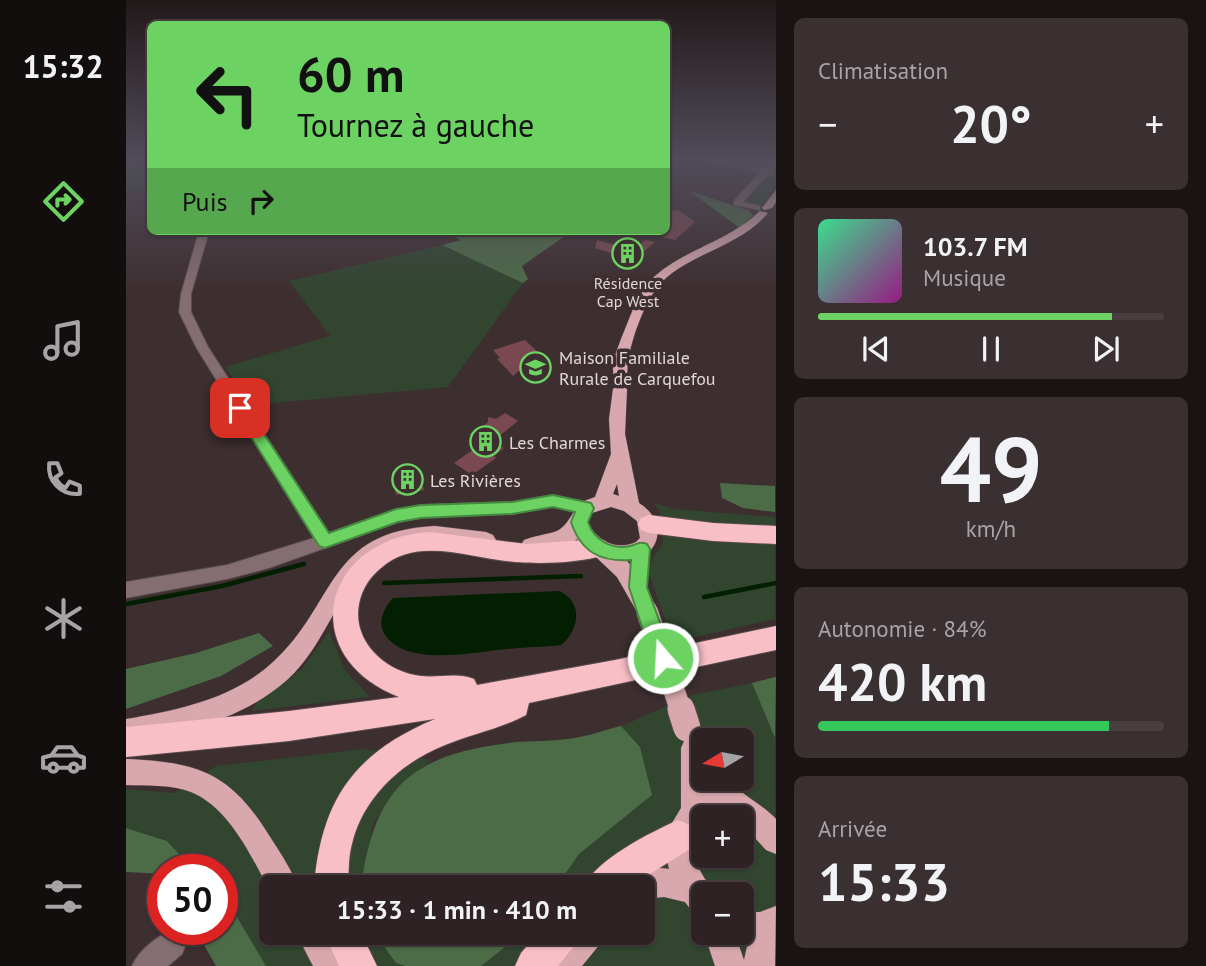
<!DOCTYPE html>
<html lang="fr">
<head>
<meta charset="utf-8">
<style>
	body { margin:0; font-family:"PT Sans",sans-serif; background:#3a2f31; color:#f1f3f6; height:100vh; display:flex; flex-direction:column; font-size:26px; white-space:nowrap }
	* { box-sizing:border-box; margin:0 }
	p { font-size:23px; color:#a7a4a6 }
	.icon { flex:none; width:38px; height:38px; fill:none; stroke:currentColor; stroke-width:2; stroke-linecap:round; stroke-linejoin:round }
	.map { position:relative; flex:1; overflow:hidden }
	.sheet { display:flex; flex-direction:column; gap:18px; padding:18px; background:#191314; width:430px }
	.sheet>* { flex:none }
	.guide { position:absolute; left:21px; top:21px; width:523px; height:214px; border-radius:10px; box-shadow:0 2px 5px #0004,0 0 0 2px #493f41; background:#6cd362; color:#111; overflow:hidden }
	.needle { width:46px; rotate:260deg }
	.controls { position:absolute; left:565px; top:728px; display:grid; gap:14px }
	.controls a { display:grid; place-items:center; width:63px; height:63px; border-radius:10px; background:#2e2224; box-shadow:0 2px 5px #0004,0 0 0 2px #493f41; font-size:35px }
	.speed { position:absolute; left:21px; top:854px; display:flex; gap:14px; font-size:35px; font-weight:700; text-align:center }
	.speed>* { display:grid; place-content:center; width:91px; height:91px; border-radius:50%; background:#2e2224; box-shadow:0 2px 5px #0004,0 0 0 2px #493f41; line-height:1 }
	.speed .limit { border:10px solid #d22; background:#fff; color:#111 }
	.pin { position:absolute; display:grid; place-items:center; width:60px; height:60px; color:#fff; margin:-30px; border-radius:14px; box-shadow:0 4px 10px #0006 }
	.me { position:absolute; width:77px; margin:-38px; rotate:341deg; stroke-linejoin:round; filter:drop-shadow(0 0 5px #0008) }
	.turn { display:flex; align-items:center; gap:24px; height:147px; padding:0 35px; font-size:32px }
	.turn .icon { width:91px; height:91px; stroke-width:2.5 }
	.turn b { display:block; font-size:49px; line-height:60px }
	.then { display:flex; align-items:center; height:66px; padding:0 35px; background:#0003; gap:14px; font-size:26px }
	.big { font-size:52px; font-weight:700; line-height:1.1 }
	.sheet .widget { flex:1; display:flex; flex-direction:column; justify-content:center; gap:10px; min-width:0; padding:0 24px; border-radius:10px; background:#3a2f31 }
	.sheet .dial { align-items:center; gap:0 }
	.dial b { font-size:91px; line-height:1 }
	.song { display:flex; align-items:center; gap:21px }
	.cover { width:84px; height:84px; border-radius:10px; background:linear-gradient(135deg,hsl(150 70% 55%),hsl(310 70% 35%)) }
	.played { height:7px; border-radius:4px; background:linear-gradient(90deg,#6cd362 85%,#493f41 85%) }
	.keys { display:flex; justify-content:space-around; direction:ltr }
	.heat { display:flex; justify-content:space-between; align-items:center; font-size:38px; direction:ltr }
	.charge { height:10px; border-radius:5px; background:linear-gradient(90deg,#34c759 84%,#493f41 0) }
	.trip { position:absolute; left:133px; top:875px; width:396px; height:70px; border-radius:10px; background:#2e2224; box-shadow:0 2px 5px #0004,0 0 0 2px #493f41; font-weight:700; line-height:70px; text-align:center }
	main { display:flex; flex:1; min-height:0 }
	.dock { display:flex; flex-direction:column; width:126px; justify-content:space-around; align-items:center; background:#120e0e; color:#a7a4a6 }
	.dock .icon { width:49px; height:49px }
	.dock .current { color:#6cd362 }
	.dock b { font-size:32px; color:#f1f3f6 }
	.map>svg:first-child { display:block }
</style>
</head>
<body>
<main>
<nav class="dock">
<b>15:32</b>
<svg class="icon current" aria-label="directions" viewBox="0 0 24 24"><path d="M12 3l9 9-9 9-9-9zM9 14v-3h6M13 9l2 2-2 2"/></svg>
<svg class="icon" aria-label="music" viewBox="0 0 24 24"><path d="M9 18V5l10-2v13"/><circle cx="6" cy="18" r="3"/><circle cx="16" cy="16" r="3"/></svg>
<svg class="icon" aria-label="phone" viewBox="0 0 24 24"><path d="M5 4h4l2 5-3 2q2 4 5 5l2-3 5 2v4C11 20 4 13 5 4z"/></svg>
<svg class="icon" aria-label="climate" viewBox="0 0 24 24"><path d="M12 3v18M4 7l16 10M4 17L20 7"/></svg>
<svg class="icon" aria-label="car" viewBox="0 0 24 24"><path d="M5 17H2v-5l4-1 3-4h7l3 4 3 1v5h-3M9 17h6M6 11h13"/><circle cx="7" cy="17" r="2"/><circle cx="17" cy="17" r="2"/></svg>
<svg class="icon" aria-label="filters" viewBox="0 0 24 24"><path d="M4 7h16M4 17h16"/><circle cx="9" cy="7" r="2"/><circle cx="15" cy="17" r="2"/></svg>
</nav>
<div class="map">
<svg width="650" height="966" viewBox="0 0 650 966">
	<rect width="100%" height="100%" fill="#3d2e30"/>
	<path fill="#31452f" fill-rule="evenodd" d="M 0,159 L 24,159 L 24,194 L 0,188 Z
		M 649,163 C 649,180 649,194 635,205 L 622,203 L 619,200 Z
		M 316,245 L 397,283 L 322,387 L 124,405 L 99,367 L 204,336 L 163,281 Z
		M 528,503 L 548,509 L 649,517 L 649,619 L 547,642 L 522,571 L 526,559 L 537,542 L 534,512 Z
		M 203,631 L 219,670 L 244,697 L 126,711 L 131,702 L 176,669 Z
		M 626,683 L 649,738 L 649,966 L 355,966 L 397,933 L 516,933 L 516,887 L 430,887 L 453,854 L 526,795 L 514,747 L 495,726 L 567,695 ZM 578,740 L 616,740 L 616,779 L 578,779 ZM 578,817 L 616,817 L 616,856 L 578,856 ZM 578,894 L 616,894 L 616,933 L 578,933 Z
		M 238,749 L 306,760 L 269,790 L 247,825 L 235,887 L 145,887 L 145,933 L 248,933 L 270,963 L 279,966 L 140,966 L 108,912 L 96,899 L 96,870 L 68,870 L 41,841 L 0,828 L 0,789 L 48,793 L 90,766 Z"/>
	<path fill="#4c6c48" d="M 574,159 L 649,159 L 649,177 Z
		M 563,191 L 624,211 L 627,216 L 614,228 Z
		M 317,231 L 446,231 L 396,266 L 402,279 L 397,283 L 316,245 L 335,240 Z
		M 594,483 L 649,486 L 649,512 L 617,508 L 596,498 Z
		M 133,633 L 147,646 L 95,676 L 0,709 L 0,669 L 70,653 Z
		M 649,677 L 650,677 L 649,738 L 626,683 Z
		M 495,726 L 514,747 L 526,795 L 453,854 L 430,887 L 235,887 C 248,788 285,755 383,743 C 404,740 427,742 448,738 C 463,736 479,730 495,726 Z
		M 0,828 L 41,841 L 68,870 L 37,870 L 37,874 L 0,872 Z
		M 96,899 L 108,912 L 140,966 L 90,966 L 69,929 L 96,929 Z
		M 248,933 L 397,933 L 355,966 L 279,966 L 270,963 Z"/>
	<path fill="#021f01" d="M 434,591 C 438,594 445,598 447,603 C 455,617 447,636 435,645 C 417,647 399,647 381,649 C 347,652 278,668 258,633 C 251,621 259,607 267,598 Z"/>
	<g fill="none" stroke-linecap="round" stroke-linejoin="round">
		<path stroke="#021f01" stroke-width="4.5" d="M 258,583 L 455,576
			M 578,597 L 650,583
			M 0,604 L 96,586 L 178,564"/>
	</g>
	<path fill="#794850" d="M 552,210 L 569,222 L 549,240 L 531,236 L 536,231 L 541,231 L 541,226 L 547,221 L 541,216 L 541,211 Z
		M 471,240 L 508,250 L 519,240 L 529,242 L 503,264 L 493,262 L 499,257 L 469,248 Z
		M 399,340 L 415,355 L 409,356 L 387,376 L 371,359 L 374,358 L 367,350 Z
		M 379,413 L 392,421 L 367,441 L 378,448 L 368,456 L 370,458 L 346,475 L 328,463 L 355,444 L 345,437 L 362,422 L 362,417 L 370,419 Z
		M 290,468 L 298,490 L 270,495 L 266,472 Z"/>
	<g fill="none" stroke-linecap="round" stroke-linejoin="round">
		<defs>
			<path id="minor" d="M 646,159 L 650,159 L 650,165 L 617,202 L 634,206 L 634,210 L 608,205 L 608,201 Z
				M 73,231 L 83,231 L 65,294 L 65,312 L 82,347 L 203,533 L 270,510 L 295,505 L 386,502 L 427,495 L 465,504 L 467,508 L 465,512 L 459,514 L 427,507 L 386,514 L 295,517 L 272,522 L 143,568 L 101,579 L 0,598 L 0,582 L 101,565 L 188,538 L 70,347 L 53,312 L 55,294 Z
				M 46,930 L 56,934 L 60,944 L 56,954 L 42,966 L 6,966 C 13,950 30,937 46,930 Z"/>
			<path id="major" d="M 650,190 L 650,202 L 646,208 L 638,210 L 636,208 Z
				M 634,211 L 642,213 C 612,249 556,254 530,289 C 517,307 506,338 502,360 C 501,367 502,375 500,381 L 490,381 C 483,368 490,353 495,339 C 503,320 510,297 524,281 C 554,250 601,243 634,211 Z
				M 494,384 L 501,389 L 499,434 L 513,503 C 542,521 536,557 501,561 L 516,579 L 532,611 L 528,617 L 521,620 L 514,617 L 491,577 L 451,539 C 437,549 415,556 398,550 L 395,545 L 398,540 C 434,528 432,540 453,503 L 469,497 L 485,454 L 483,419 L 487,389 ZM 491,484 L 493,496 L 487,494 ZM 485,507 L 498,511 L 511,521 L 514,538 L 510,542 C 491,551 470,541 462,522 L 466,513 Z
				M 309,526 L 360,532 L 367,535 L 370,540 L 367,545 L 360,548 C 281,535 247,540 207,615 C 194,638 181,662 161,680 C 117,719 56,734 0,743 L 0,719 C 52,710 107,699 147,662 C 211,604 200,531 309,526 Z
				M 568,735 L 578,741 L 578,779 L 602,779 C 616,796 635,803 650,819 L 650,854 L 640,850 L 616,824 L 616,817 L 578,817 C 576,824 573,826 570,832 C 560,855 577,876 589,894 L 578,894 L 578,919 L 568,914 L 559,902 L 538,897 L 516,899 L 516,887 L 494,887 L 499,877 C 514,870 527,866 543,869 L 539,850 L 543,828 L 555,808 L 555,748 L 559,739 Z
				M 0,759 C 75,762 106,774 146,840 C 156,855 166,871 172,887 L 145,887 L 145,893 C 126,858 104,808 65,792 C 45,784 21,786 0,785 Z
				M 650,906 L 649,966 L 589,966 L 578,933 L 616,933 L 616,912 L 634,912 ZM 611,940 L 622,942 L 618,960 Z
				M 170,933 L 202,933 L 221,966 L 187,966 Z
				M 444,933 L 478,933 L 474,944 L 456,966 L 420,966 L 425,955 Z"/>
			<path id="highway" d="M 523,515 L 587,523 L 650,526 L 650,544 L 587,541 L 523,533 L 515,530 L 512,524 L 515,518 Z
				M 304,532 L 401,544 L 471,539 L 479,541 L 483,548 L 479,555 C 452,563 417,564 389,562 C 345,559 292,535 255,568 C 243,578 236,589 233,604 C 226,642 260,672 295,676 C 313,678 331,672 348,679 L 351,685 L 489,660 L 650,626 L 650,650 L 403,703 L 400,715 L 392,719 C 368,730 343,735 319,745 C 276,762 237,797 226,844 C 222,858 223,873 222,887 L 188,887 C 195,800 228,753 309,719 L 163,741 L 0,757 L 0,727 L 163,711 L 273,697 C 168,656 196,538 304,532 Z
				M 552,820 L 564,825 L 569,837 L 564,849 L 503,887 L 458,887 C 468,861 525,832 552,820 Z
				M 198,933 L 235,933 L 251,966 L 213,966 Z
				M 412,933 L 453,933 L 448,946 L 432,966 L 389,966 L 395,953 Z"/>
		</defs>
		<use href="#minor" stroke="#5b4c4e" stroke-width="2"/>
		<use href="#major" stroke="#5b4c4e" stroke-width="1"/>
		<use href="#highway" stroke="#5b4c4e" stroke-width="2"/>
		<use href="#minor" fill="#856e71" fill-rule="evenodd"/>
		<use href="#major" fill="#d8a8ae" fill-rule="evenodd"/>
		<use href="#highway" fill="#f9bfc6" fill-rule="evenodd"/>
		<defs>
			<path id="major-bridge-far1" d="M 521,611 L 555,711"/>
			<path id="major-bridge" d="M 555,709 L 561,728"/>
		</defs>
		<use href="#major-bridge-far1" stroke="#5b4c4e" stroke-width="23" stroke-linecap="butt"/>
		<use href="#major-bridge" stroke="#5b4c4e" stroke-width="29" stroke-linecap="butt"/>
		<use href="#major-bridge-far1" stroke="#d8a8ae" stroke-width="21"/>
		<use href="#major-bridge" stroke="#d8a8ae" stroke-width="27"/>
	</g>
	<linearGradient id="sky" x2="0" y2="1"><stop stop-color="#22191a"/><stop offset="0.54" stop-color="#514c59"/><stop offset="1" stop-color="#514c59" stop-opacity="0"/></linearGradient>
	<rect width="650" height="295" fill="url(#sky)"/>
	<path fill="#6cd362" stroke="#468940" stroke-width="2" d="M 114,404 L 119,405 L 203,533 L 270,509 L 295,505 L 386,502 L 427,495 L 465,503 L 468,508 L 462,522 C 468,540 485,550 504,546 C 512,544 513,541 521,544 L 524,549 L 521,587 L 547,658 L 544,665 L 537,667 L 529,665 L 526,658 L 503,587 L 505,560 C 474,562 455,552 445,522 L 449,512 L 427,507 L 386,514 L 295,518 L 272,522 L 199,548 L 193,546 L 107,408 Z"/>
	<defs>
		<symbol id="building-ring" viewBox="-11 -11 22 22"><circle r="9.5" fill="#3d2e30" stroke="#6cd362" stroke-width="1.5"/><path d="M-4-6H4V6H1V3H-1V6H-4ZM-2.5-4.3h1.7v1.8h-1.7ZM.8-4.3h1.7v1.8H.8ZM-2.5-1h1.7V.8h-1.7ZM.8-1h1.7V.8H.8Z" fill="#6cd362"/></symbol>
		<symbol id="school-ring" viewBox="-11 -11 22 22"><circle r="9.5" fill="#3d2e30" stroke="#6cd362" stroke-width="1.5"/><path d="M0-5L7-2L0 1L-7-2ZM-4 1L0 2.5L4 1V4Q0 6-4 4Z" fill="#6cd362"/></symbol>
	</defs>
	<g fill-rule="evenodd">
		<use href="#building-ring" x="484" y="236" width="35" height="35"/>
		<use href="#school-ring" x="392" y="350" width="35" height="35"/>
		<use href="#building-ring" x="342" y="424" width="35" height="35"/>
		<use href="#building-ring" x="264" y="462" width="35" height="35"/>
	</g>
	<g text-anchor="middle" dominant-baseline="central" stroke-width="7" stroke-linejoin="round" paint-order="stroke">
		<g font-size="16" fill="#e1d7d8" stroke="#3d2e30">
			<text x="502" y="283">Résidence<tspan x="502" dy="18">Cap West</tspan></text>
		</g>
		<g font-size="18" fill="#e1d7d8" stroke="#3d2e30" text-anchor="start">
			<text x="433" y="357">Maison Familiale<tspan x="433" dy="21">Rurale de Carquefou</tspan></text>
			<text x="383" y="442">Les Charmes</text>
			<text x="304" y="480">Les Rivières</text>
		</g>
	</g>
</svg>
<div class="controls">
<a><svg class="needle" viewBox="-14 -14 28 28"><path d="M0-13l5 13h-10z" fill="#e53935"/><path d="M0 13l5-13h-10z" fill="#a7a4a6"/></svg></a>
<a>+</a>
<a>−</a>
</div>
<div class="speed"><div class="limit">50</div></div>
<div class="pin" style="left:114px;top:408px;background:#d93025"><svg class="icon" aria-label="arrive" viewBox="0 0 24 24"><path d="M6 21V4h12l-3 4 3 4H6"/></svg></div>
<svg class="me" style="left:537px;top:658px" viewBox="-20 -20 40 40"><circle r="17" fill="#6cd362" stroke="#fff" stroke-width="3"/><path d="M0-11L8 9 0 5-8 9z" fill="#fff"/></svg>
<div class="trip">15:33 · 1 min · 410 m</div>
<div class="guide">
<div class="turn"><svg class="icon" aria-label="left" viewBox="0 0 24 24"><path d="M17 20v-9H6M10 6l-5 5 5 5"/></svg><div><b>60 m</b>Tournez à gauche</div></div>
<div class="then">Puis<svg class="icon" aria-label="right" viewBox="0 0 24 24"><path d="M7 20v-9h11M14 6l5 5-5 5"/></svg></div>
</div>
</div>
<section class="sheet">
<div class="widget"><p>Climatisation</p>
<div class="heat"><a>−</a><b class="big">20°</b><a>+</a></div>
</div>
<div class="widget">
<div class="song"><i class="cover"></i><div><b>103.7 FM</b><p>Musique</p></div></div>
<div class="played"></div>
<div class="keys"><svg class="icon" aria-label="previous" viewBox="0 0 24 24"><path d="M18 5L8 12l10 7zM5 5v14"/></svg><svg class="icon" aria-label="pause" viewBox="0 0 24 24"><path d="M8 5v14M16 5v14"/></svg><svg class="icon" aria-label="next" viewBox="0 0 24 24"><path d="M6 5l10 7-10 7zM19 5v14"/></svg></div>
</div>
<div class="widget dial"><b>49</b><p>km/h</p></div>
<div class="widget"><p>Autonomie · 84%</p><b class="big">420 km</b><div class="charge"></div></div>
<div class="widget"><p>Arrivée</p><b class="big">15:33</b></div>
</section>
</main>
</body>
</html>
